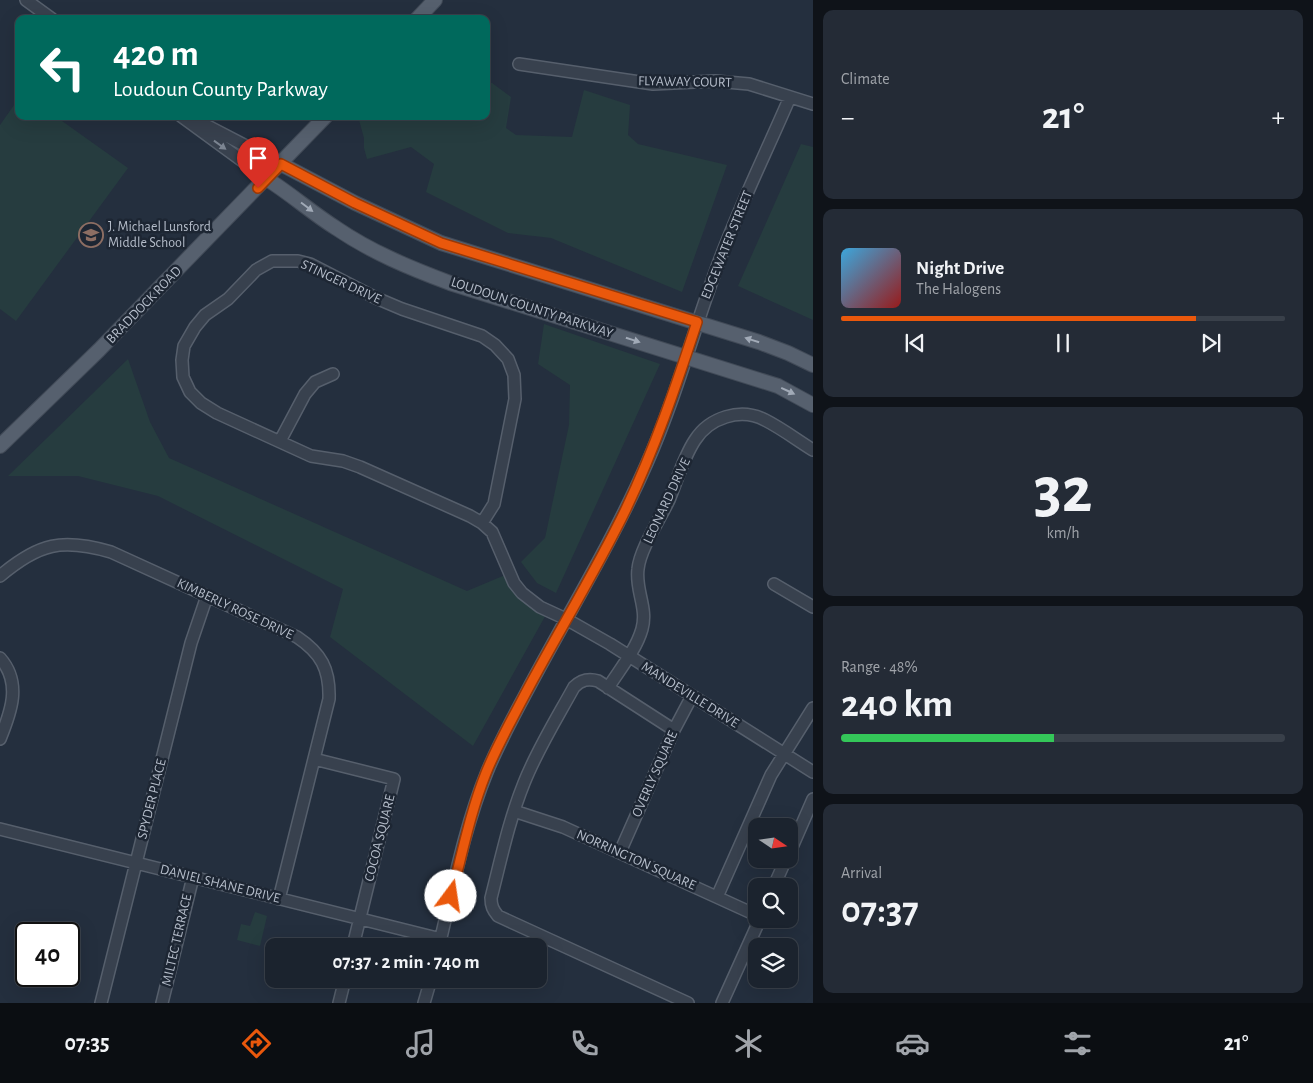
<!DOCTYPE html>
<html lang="en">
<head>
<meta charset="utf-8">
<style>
	body { margin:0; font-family:"Alegreya Sans",sans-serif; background:#242b36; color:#f1f3f6; height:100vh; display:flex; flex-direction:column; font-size:19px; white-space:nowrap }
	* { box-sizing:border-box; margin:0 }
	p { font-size:16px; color:#a0a4aa }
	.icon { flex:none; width:28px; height:28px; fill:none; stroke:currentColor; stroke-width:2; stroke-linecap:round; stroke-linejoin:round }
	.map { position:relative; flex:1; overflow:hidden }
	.panel { display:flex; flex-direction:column; gap:10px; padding:10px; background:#0f1319; width:500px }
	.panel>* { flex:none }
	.guide { position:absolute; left:15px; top:15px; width:475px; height:105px; border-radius:10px; box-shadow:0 5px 20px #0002,0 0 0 1px #39404a; background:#00695c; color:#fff; overflow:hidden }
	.needle { width:32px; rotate:103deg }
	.fabs { position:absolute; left:748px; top:818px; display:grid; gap:10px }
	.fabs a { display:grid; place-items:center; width:50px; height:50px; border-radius:10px; background:#1b232e; box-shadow:0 5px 20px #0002,0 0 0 1px #39404a; font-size:25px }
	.speed { position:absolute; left:15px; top:922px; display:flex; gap:10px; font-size:25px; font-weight:700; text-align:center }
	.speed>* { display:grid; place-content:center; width:65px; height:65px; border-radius:50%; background:#1b232e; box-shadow:0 5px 20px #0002,0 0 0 1px #39404a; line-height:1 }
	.speed .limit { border:2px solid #111; border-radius:8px; background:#fff; color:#111 }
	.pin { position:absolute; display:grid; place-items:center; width:42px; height:42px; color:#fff; margin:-51px -21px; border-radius:50% 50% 50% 0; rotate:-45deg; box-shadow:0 0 5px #0007 }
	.pin .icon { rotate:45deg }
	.me { position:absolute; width:55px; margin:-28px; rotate:14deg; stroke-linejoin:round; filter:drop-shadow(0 0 4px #0008) }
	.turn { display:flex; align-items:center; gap:18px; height:105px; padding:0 15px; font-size:22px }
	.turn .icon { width:65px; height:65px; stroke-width:2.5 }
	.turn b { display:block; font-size:35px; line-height:42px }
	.big { font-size:38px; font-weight:700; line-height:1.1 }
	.panel .widget { flex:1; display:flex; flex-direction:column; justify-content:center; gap:8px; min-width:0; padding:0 18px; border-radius:10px; background:#242b36 }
	.panel .dial { align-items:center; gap:0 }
	.dial b { font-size:65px; line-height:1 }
	.song { display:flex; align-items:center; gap:15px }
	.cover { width:60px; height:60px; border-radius:8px; background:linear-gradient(135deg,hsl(200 70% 55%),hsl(0 70% 35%)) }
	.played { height:5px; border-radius:2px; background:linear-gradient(90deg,#ea580c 80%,#39404a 80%) }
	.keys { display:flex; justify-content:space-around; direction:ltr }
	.heat { display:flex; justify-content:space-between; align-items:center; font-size:28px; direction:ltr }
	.charge { height:8px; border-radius:4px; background:linear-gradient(90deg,#34c759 48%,#39404a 0) }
	.trip { position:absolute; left:265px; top:938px; width:282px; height:50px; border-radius:10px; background:#1b232e; box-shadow:0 5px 20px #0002,0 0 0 1px #39404a; font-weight:700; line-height:50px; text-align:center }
	.tab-bar { display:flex; height:80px; justify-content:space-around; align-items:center; background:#0b0e12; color:#a0a4aa }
	.tab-bar .icon { width:35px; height:35px }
	.tab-bar .current { color:#ea580c }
	.tab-bar b { font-size:22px; color:#f1f3f6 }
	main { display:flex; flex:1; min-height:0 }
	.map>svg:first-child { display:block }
</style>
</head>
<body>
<main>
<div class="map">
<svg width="813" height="1003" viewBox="0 0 813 1003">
	<rect width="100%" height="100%" fill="#242f3e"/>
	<path fill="#263c3f" d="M 486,83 L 492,83 L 511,97 L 506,128 L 516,135 L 572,137 L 584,90 L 630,105 L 628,135 L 638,144 L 727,165 L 682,292 L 551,238 L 508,233 L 426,192 L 434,164 L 411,147 L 367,159 L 364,148 L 364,138 L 359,120 L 362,116 L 486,116 Z
		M 19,98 L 19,116 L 55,116 L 128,168 L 16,321 L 0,309 L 0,125 Z
		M 801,144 L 813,147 L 813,320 L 738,286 Z
		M 544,324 L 660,364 L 556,593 L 537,583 L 521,562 L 545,538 L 569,425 L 570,385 L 538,364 Z
		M 128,359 L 150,422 L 169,458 L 467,591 L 510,573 L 548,611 L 473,746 L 330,637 L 343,589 L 158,496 L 78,476 L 8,476 Z
		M 255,912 L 267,916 L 260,946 L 237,940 L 241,924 L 250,926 Z"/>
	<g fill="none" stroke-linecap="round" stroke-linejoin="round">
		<defs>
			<path id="minor" d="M 26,0 L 52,19
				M 519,64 L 653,84 L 715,81 L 749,84 L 813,104
				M 181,116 L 267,179
				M 192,118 L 281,164
				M 280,441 L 305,394 L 315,382 L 333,374
				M 482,523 L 494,504 L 515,399 L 514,375 L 508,359 L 495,345 L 482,336 L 402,309 L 376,298 L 310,264 L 298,261 L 272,261 L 256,270 L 228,299 L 205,315 L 195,327 L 184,346 L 182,360 L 183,377 L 190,392 L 201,403 L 217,413 L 311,456 L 343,461 L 360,467 L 470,516 L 482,523 L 492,532 L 514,583 L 522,593 L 540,607 L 566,619 L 610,644 L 813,772
				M 0,576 C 39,543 62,538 111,552 L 297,637 C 321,653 330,669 329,699 L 279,899
				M 774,584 L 813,607
				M 0,658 C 22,683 11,712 0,739
				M 608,688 C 620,669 636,650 642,629 C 648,608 635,590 638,569 C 640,549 660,519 669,500 C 677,481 683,458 695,440 C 709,418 740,407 765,420 C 781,428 797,440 813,450
				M 674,730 L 598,681 C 588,678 581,680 574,687 C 557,718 537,750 524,783 C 509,820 501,859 491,898 C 491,906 493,910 498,916 L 688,1003
				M 314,759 L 394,779 L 353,946
				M 514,811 L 563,827 L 756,915
				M 0,829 L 441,939
				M 620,852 L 674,730 L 692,696
				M 789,854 L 813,799
				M 774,886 L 786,859
				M 717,897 L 771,775 L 813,708
				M 439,946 C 453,888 464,828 487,772 C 498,745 512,719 526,693 C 566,617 612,543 647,463 C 675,400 693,332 717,267 C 738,209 766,153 790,97
				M 101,1003 L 191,643 L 207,596
				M 162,1003 L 193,877
				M 339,1003 L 345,979
				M 424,1003 L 431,979
				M 722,1003 L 760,919"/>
			<path id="major" d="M 417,19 L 435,0
				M 281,164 L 355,203 L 441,243 L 759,342 L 788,353 L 813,365
				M 267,179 C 291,194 312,213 336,228 C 371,252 410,268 450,283 L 778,386 L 813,405
				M 0,446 L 99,350 L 326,116"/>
		</defs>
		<use href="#minor" stroke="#565f6c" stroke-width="14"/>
		<use href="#major" stroke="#414a57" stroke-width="16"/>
		<use href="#minor" stroke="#38414e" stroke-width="11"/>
		<use href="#major" stroke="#56606e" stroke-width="14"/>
	</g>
	<defs><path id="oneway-solid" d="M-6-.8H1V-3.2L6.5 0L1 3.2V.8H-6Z" transform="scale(1.25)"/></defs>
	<use fill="#7c8592" href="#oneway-solid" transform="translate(220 145) rotate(36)"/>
	<g fill="#a1aab7">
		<use href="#oneway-solid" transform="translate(307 207) rotate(37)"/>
		<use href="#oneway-solid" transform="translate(633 340) rotate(18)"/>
		<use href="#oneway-solid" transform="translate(752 340) rotate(-162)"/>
		<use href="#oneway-solid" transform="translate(788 391) rotate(25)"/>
	</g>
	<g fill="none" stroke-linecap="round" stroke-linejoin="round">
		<defs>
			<path id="route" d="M 258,188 L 281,164 L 355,203 L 441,243 L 697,322 C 676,386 655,448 626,509 C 594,575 555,637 521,702 C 509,725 496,748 486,773 C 470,813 462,855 451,896"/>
		</defs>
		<use href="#route" stroke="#983908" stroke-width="12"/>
		<use href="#route" stroke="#ea580c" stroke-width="9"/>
	</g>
	<defs>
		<symbol id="school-ring" viewBox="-11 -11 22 22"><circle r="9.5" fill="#1d2633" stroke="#8d6e63" stroke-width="1.5"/><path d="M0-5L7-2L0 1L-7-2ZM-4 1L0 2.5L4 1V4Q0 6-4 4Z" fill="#8d6e63"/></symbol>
	</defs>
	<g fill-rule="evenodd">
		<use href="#school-ring" x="77" y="221" width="28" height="28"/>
	</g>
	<g text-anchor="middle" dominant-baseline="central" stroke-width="5" stroke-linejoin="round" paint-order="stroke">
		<g font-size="14" fill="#b4bcc9" stroke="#1d2633">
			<text transform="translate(685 82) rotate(1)">FLYAWAY COURT</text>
			<text transform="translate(727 245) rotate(-68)">EDGEWATER STREET</text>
			<text transform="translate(341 282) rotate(25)">STINGER DRIVE</text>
			<text transform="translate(144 305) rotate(-46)">BRADDOCK ROAD</text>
			<text transform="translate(532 308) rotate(18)">LOUDOUN COUNTY PARKWAY</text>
			<text transform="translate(667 501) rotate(-65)">LEONARD DRIVE</text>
			<text transform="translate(235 609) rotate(25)">KIMBERLY ROSE DRIVE</text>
			<text transform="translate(690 695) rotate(32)">MANDEVILLE DRIVE</text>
			<text transform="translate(655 774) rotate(-66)">OVERLY SQUARE</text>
			<text transform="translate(152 799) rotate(-76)">SPYDER PLACE</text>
			<text transform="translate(380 838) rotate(-76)">COCOA SQUARE</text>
			<text transform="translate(636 860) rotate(24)">NORRINGTON SQUARE</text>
			<text transform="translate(220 884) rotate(14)">DANIEL SHANE DRIVE</text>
			<text transform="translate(177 940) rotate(-77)">MILTEC TERRACE</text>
		</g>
		<g font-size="14" fill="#b4bcc9" stroke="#1d2633" text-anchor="start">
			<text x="108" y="227">J. Michael Lunsford<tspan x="108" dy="16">Middle School</tspan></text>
		</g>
	</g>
</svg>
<div class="fabs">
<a><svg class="needle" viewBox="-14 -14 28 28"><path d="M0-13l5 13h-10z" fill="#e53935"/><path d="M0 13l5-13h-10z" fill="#a0a4aa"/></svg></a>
<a><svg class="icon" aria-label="search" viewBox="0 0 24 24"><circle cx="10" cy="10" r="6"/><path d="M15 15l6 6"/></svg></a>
<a><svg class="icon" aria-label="layers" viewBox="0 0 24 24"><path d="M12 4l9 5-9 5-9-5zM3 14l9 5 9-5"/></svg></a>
</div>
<div class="speed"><div class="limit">40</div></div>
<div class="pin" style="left:258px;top:188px;background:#d93025"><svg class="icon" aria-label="arrive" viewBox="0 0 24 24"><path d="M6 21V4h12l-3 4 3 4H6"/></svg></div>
<svg class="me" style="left:451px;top:896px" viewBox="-20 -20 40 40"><circle r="19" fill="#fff"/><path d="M0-13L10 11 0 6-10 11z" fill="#ea580c"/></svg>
<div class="trip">07:37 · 2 min · 740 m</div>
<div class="guide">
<div class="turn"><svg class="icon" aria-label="left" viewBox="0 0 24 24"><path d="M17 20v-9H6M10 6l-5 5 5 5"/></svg><div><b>420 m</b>Loudoun County Parkway</div></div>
</div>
</div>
<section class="panel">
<div class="widget"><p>Climate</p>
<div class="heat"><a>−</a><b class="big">21°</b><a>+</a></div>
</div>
<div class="widget">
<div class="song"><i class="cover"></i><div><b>Night Drive</b><p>The Halogens</p></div></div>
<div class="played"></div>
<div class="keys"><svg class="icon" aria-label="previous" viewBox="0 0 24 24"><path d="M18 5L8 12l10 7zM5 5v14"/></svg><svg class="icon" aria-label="pause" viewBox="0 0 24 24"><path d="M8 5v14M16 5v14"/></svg><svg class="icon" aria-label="next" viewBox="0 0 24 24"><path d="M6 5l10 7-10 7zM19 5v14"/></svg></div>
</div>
<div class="widget dial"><b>32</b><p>km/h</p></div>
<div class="widget"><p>Range · 48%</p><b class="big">240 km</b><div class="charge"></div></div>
<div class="widget"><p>Arrival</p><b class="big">07:37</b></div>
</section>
</main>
<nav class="tab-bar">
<b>07:35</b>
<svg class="icon current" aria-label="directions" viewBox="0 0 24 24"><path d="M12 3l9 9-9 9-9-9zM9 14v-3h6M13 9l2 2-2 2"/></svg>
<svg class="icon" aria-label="music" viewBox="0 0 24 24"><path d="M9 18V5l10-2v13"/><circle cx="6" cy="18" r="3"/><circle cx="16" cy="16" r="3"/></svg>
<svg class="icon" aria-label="phone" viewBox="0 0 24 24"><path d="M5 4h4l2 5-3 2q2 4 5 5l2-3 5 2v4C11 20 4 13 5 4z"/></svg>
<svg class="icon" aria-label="climate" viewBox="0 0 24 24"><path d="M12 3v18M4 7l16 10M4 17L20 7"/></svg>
<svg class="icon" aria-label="car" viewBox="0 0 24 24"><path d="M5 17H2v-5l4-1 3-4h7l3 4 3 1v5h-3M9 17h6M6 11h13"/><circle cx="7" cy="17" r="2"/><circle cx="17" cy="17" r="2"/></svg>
<svg class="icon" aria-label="filters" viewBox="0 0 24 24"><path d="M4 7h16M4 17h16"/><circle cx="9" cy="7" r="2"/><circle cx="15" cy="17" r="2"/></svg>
<b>21°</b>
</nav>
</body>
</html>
